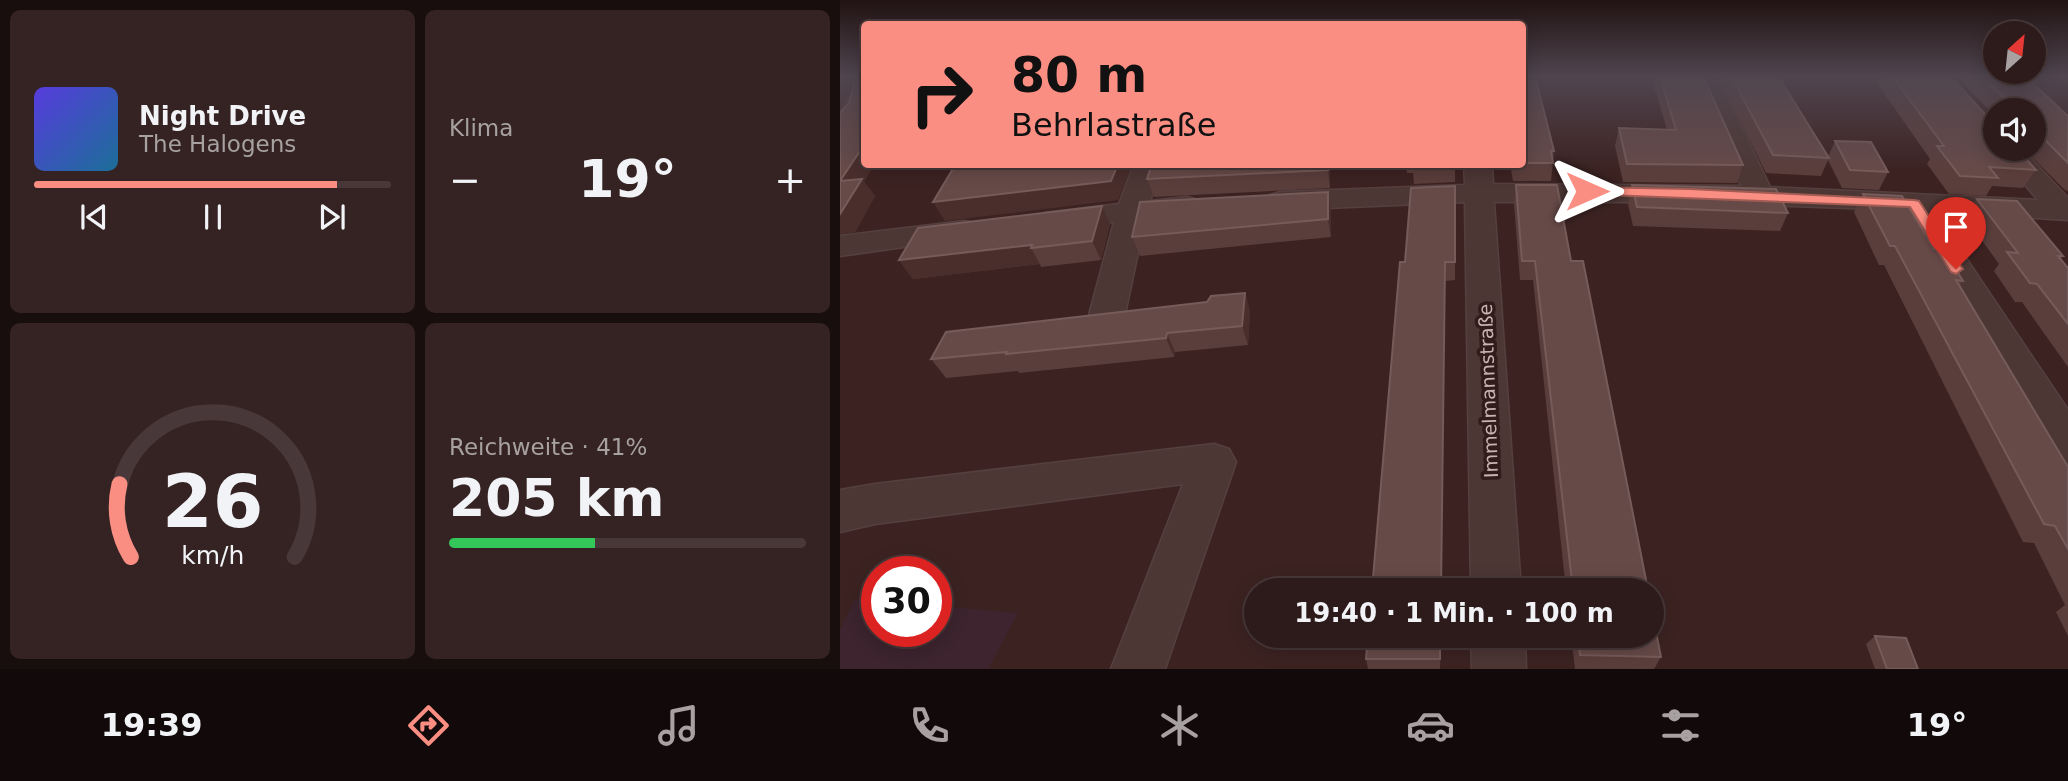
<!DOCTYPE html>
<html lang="de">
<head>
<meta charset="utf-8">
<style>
	body { margin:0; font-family:"DejaVu Sans",sans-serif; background:#352323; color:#f1f3f6; height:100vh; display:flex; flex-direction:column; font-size:26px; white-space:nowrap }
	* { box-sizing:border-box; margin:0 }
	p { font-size:23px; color:#a7a1a2 }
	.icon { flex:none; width:38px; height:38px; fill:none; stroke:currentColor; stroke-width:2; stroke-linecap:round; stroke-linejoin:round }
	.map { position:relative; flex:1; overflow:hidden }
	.drawer { display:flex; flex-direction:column; gap:10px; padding:10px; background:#190e0e; width:840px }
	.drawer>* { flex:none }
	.guide { position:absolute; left:21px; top:21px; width:665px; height:147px; border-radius:7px; box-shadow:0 4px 18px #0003,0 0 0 2px #483839; background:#fb8e82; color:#111; overflow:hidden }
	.needle { width:46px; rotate:27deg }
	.controls { position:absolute; left:1143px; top:21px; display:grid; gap:14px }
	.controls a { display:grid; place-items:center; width:63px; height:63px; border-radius:50%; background:#2d1a1a; box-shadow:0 4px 18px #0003,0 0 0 2px #483839; font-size:35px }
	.speed { position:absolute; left:21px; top:556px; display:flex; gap:14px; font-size:35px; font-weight:700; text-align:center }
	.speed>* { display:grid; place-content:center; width:91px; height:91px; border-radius:50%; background:#2d1a1a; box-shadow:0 4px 18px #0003,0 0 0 2px #483839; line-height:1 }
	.speed .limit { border:10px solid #d22; background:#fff; color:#111 }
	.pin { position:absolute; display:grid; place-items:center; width:60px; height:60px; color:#fff; margin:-72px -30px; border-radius:50% 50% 50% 0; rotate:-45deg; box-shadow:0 0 7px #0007 }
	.pin .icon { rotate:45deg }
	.me { position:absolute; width:77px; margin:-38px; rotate:90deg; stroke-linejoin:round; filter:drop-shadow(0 0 5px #0008) }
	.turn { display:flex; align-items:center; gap:24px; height:147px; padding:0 35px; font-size:32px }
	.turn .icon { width:91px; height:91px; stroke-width:2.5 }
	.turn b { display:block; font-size:49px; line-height:60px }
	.big { font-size:52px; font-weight:700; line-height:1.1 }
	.drawer .widget { flex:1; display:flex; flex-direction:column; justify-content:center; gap:10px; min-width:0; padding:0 24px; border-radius:10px; background:#352323 }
	.drawer .dial { align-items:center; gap:0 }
	.dial svg { height:182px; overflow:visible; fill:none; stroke:#483839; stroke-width:7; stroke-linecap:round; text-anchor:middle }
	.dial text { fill:#f1f3f6; stroke:none }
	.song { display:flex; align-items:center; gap:21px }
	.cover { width:84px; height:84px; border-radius:10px; background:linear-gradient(135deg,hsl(250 70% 55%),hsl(200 70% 35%)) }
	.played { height:7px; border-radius:4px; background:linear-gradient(90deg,#fb8e82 85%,#483839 85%) }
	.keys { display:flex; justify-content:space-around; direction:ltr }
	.heat { display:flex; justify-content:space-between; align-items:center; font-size:38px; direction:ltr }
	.charge { height:10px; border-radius:5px; background:linear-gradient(90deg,#34c759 41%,#483839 0) }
	.drawer .tiles { flex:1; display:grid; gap:10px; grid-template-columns:repeat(2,1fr) }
	.trip { position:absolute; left:404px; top:578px; width:420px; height:70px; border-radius:35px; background:#2d1a1a; box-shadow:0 4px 18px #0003,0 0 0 2px #483839; font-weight:700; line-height:70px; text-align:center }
	.tabs { display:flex; height:112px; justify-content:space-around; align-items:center; background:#120a0a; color:#a7a1a2 }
	.tabs .icon { width:49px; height:49px }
	.tabs .current { color:#fb8e82 }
	.tabs b { font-size:32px; color:#f1f3f6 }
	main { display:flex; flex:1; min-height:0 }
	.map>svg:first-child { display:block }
</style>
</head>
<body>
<main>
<section class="drawer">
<div class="tiles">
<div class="widget">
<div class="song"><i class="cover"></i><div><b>Night Drive</b><p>The Halogens</p></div></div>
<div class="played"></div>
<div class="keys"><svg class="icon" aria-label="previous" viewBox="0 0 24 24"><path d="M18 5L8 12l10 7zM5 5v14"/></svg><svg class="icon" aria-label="pause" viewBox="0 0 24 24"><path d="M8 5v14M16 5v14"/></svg><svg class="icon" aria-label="next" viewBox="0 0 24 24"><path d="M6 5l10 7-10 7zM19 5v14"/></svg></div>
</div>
<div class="widget"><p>Klima</p>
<div class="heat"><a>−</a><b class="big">19°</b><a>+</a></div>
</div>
<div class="widget dial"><svg viewBox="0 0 100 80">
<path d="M14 69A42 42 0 1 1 86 69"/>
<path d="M14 69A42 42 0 0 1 9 37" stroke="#fb8e82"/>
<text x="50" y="56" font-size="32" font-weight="700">26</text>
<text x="50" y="72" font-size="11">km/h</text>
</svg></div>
<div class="widget"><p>Reichweite · 41%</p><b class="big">205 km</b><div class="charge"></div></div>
</div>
</section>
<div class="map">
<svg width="1228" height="669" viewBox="0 0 1228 669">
	<rect width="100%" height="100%" fill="#3c2322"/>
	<path fill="#3d242e" d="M 15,599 L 37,601 L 37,632 L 96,632 L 96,606 L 178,613 L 148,669 L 0,669 L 0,630 Z"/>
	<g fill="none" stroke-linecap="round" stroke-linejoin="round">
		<defs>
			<path id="minor" d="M 855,76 L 877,76 L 930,187 L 1198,200 L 1154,149 L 1182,149 L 1228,198 L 1228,220 L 1095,212 L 1228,410 L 1228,463 L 1213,457 L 1064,210 L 834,202 L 654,202 L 681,590 L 631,590 L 625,202 L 440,210 L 430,207 L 425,201 L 430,195 L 440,192 L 625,185 L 624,164 L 652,164 L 653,184 L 901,186 Z
				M 1187,76 L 1212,76 L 1209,81 L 1190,81 Z
				M 24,92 L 24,106 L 0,109 L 0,95 Z
				M 294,164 L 322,164 L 310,201 L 347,197 L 358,200 L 362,206 L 358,212 L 305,219 L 284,319 L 279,328 L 266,331 L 253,328 L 248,319 L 274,222 L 216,228 L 205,225 L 201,219 L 205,213 L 279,204 Z
				M 124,221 L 135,223 L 140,230 L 135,237 L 0,256 L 0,236 Z
				M 374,444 L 389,449 L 396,462 L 325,669 L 271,669 L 343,484 L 35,524 L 0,532 L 0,490 L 35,484 Z
				M 631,635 L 685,635 L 686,669 L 632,669 Z"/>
		</defs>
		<use href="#minor" stroke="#55403f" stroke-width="3"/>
		<use href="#minor" fill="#4c3735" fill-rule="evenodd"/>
	</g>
	<path fill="#5a3e3c" d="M 0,76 L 24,76 L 24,182 L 35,196 L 15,232 L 0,234 L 0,113 L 9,103 L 12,94 L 6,97 L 0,110 Z
		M 682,76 L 714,151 L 711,181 L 673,181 L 670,164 L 682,164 Z
		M 811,76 L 863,76 L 903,165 L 897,183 L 783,182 L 775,146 L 779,128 L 827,130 Z
		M 878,76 L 938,76 L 988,157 L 995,141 L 1048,172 L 1039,190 L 1002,188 L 988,160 L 981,176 L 926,173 Z
		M 1032,76 L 1110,76 L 1196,170 L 1183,188 L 1152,186 L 1146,196 L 1109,194 L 1087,164 L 1090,159 Z
		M 1116,76 L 1185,76 L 1228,116 L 1228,191 L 1225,190 L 1184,149 L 1194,149 L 1194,110 L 1155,110 L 1155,116 Z
		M 490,164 L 490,188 L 314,197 L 307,179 Z
		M 566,164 L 615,164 L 615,182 L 574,184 L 573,173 L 567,173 Z
		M 676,185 L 731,261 L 808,590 L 726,590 L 693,280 L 680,280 L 674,204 Z
		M 792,185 L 948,213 L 940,231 L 793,226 L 788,204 Z
		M 615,186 L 615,280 L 605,281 L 601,590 L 532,590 Z
		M 488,192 L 491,211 L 491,237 L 300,256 L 292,237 Z
		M 1023,194 L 1094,249 L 1123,281 L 1119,286 L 1228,467 L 1228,636 L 1216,612 L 1225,605 L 1194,543 L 1183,542 L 1044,265 L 1039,265 L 1014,212 Z
		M 1137,199 L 1223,256 L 1221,259 L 1228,268 L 1228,367 L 1182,302 L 1175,302 L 1154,271 L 1159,264 L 1125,217 Z
		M 270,224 L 261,260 L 201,267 L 200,264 L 73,279 L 59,260 Z
		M 405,293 L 410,312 L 408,345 L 335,352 L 334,357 L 179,373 L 178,371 L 106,378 L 91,359 Z
		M 601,635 L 600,669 L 528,669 L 526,659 Z
		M 731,635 L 812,635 L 821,657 L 814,669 L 735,669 Z
		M 1035,636 L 1078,669 L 1035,669 L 1026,644 Z"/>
	<path fill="#492e2c" d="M 5,76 L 8,76 L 18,91 L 6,97 L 0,110 L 0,78 Z
		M 24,145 L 24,164 L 35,164 L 24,182 L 35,196 L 15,232 L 0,234 L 0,181 Z
		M 278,164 L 293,164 L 278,200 L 105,221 L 93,202 Z
		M 487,164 L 490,164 L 490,188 L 488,170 Z
		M 488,192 L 491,211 L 491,237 L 488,219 Z
		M 262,206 L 270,224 L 261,260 L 252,241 Z
		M 192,245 L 191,248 L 200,264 L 73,279 L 59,260 Z
		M 405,293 L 410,312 L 408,345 L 402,326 Z
		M 327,333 L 335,352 L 334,357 L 326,338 Z"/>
	<path fill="#664a48" stroke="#755b59" stroke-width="2" d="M 13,76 L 24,76 L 24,145 L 0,181 L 22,179 L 0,214 L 0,113 L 9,103 L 16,76 Z
		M 682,76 L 695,76 L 714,151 L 711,151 L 713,163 L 682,163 Z
		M 820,76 L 863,76 L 903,165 L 787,164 L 779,128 L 836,130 Z
		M 891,76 L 938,76 L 989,158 L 933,155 Z
		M 1052,76 L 1110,76 L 1155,125 L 1155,149 L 1177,149 L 1196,170 L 1149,167 L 1158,178 L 1120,176 L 1097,146 L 1104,146 Z
		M 1141,76 L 1185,76 L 1228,116 L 1228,163 L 1194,129 L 1194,110 L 1167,110 L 1167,101 Z
		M 995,141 L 1031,142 L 1048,172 L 1010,170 Z
		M 141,164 L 278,164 L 271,181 L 93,202 L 114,167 Z
		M 312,164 L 487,164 L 488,170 L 307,179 Z
		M 573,164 L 604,164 L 573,166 Z
		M 676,185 L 717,185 L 731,261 L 743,261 L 808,590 L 733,590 L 695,261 L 682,261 Z
		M 792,185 L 936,189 L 948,213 L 797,207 Z
		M 615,186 L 615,262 L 605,262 L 601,590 L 532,590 L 560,262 L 565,262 L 571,188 Z
		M 488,192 L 488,219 L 292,237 L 300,202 Z
		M 1023,194 L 1062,196 L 1094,249 L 1104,250 L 1123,281 L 1116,280 L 1228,467 L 1228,549 L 1215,526 L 1204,524 L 1055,246 L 1050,246 Z
		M 1137,199 L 1177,201 L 1223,256 L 1218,256 L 1228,268 L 1228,324 L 1197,284 L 1190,283 L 1167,252 L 1178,253 Z
		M 262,206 L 252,241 L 191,248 L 192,245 L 59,260 L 78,228 Z
		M 405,293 L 402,326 L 327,333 L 326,338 L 166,354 L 167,352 L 91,359 L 106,332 L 367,302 L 371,296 Z
		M 812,612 L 821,657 L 740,655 L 738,635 L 812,635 Z
		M 528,635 L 600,635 L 600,659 L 526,659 Z
		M 1035,636 L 1066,638 L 1078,669 L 1047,669 Z"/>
	<linearGradient id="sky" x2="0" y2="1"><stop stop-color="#211313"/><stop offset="0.45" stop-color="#50454f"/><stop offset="1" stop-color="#50454f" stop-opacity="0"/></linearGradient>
	<rect width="1228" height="169" fill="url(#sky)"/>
	<path fill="#fb8e82" stroke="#a35c54" stroke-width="2" d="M 747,187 L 850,189 L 1074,200 L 1079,201 L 1123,269 L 1116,274 L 1111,272 L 1070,207 L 742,194 L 740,191 Z"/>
	<g text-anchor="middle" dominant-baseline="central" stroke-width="7" stroke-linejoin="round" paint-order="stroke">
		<g font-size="19" fill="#c8b3b1" stroke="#311c1b">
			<text transform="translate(648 391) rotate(-92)">Immelmannstraße</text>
		</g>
	</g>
</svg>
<div class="controls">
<a><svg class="needle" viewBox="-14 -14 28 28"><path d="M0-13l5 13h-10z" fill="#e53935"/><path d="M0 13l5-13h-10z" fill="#a7a1a2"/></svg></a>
<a><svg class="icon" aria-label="sound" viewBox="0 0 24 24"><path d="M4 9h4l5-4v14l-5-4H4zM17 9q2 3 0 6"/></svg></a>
</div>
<div class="speed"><div class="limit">30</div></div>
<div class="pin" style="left:1116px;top:269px;background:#d93025"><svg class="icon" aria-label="arrive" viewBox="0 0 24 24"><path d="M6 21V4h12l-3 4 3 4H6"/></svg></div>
<svg class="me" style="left:747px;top:191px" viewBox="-20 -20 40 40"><path d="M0-17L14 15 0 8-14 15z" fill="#fb8e82" stroke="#fff" stroke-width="4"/></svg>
<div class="trip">19:40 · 1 Min. · 100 m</div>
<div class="guide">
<div class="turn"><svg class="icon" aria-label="right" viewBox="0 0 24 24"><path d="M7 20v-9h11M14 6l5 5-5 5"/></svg><div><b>80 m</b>Behrlastraße</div></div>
</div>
</div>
</main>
<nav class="tabs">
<b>19:39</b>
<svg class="icon current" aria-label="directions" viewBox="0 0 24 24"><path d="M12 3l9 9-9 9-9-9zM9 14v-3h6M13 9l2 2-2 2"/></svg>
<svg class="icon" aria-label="music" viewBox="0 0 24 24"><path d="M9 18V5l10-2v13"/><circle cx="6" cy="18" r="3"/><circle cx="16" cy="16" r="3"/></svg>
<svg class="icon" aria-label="phone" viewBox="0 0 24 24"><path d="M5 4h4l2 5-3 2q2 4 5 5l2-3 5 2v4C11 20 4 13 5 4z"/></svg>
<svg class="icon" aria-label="climate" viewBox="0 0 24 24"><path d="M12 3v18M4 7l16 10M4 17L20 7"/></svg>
<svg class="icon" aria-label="car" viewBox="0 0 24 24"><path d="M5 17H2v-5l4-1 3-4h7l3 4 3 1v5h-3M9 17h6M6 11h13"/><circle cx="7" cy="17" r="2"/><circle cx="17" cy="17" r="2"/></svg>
<svg class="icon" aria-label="filters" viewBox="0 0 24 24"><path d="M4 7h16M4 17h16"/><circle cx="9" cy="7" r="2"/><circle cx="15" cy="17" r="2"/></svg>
<b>19°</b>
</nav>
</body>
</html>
